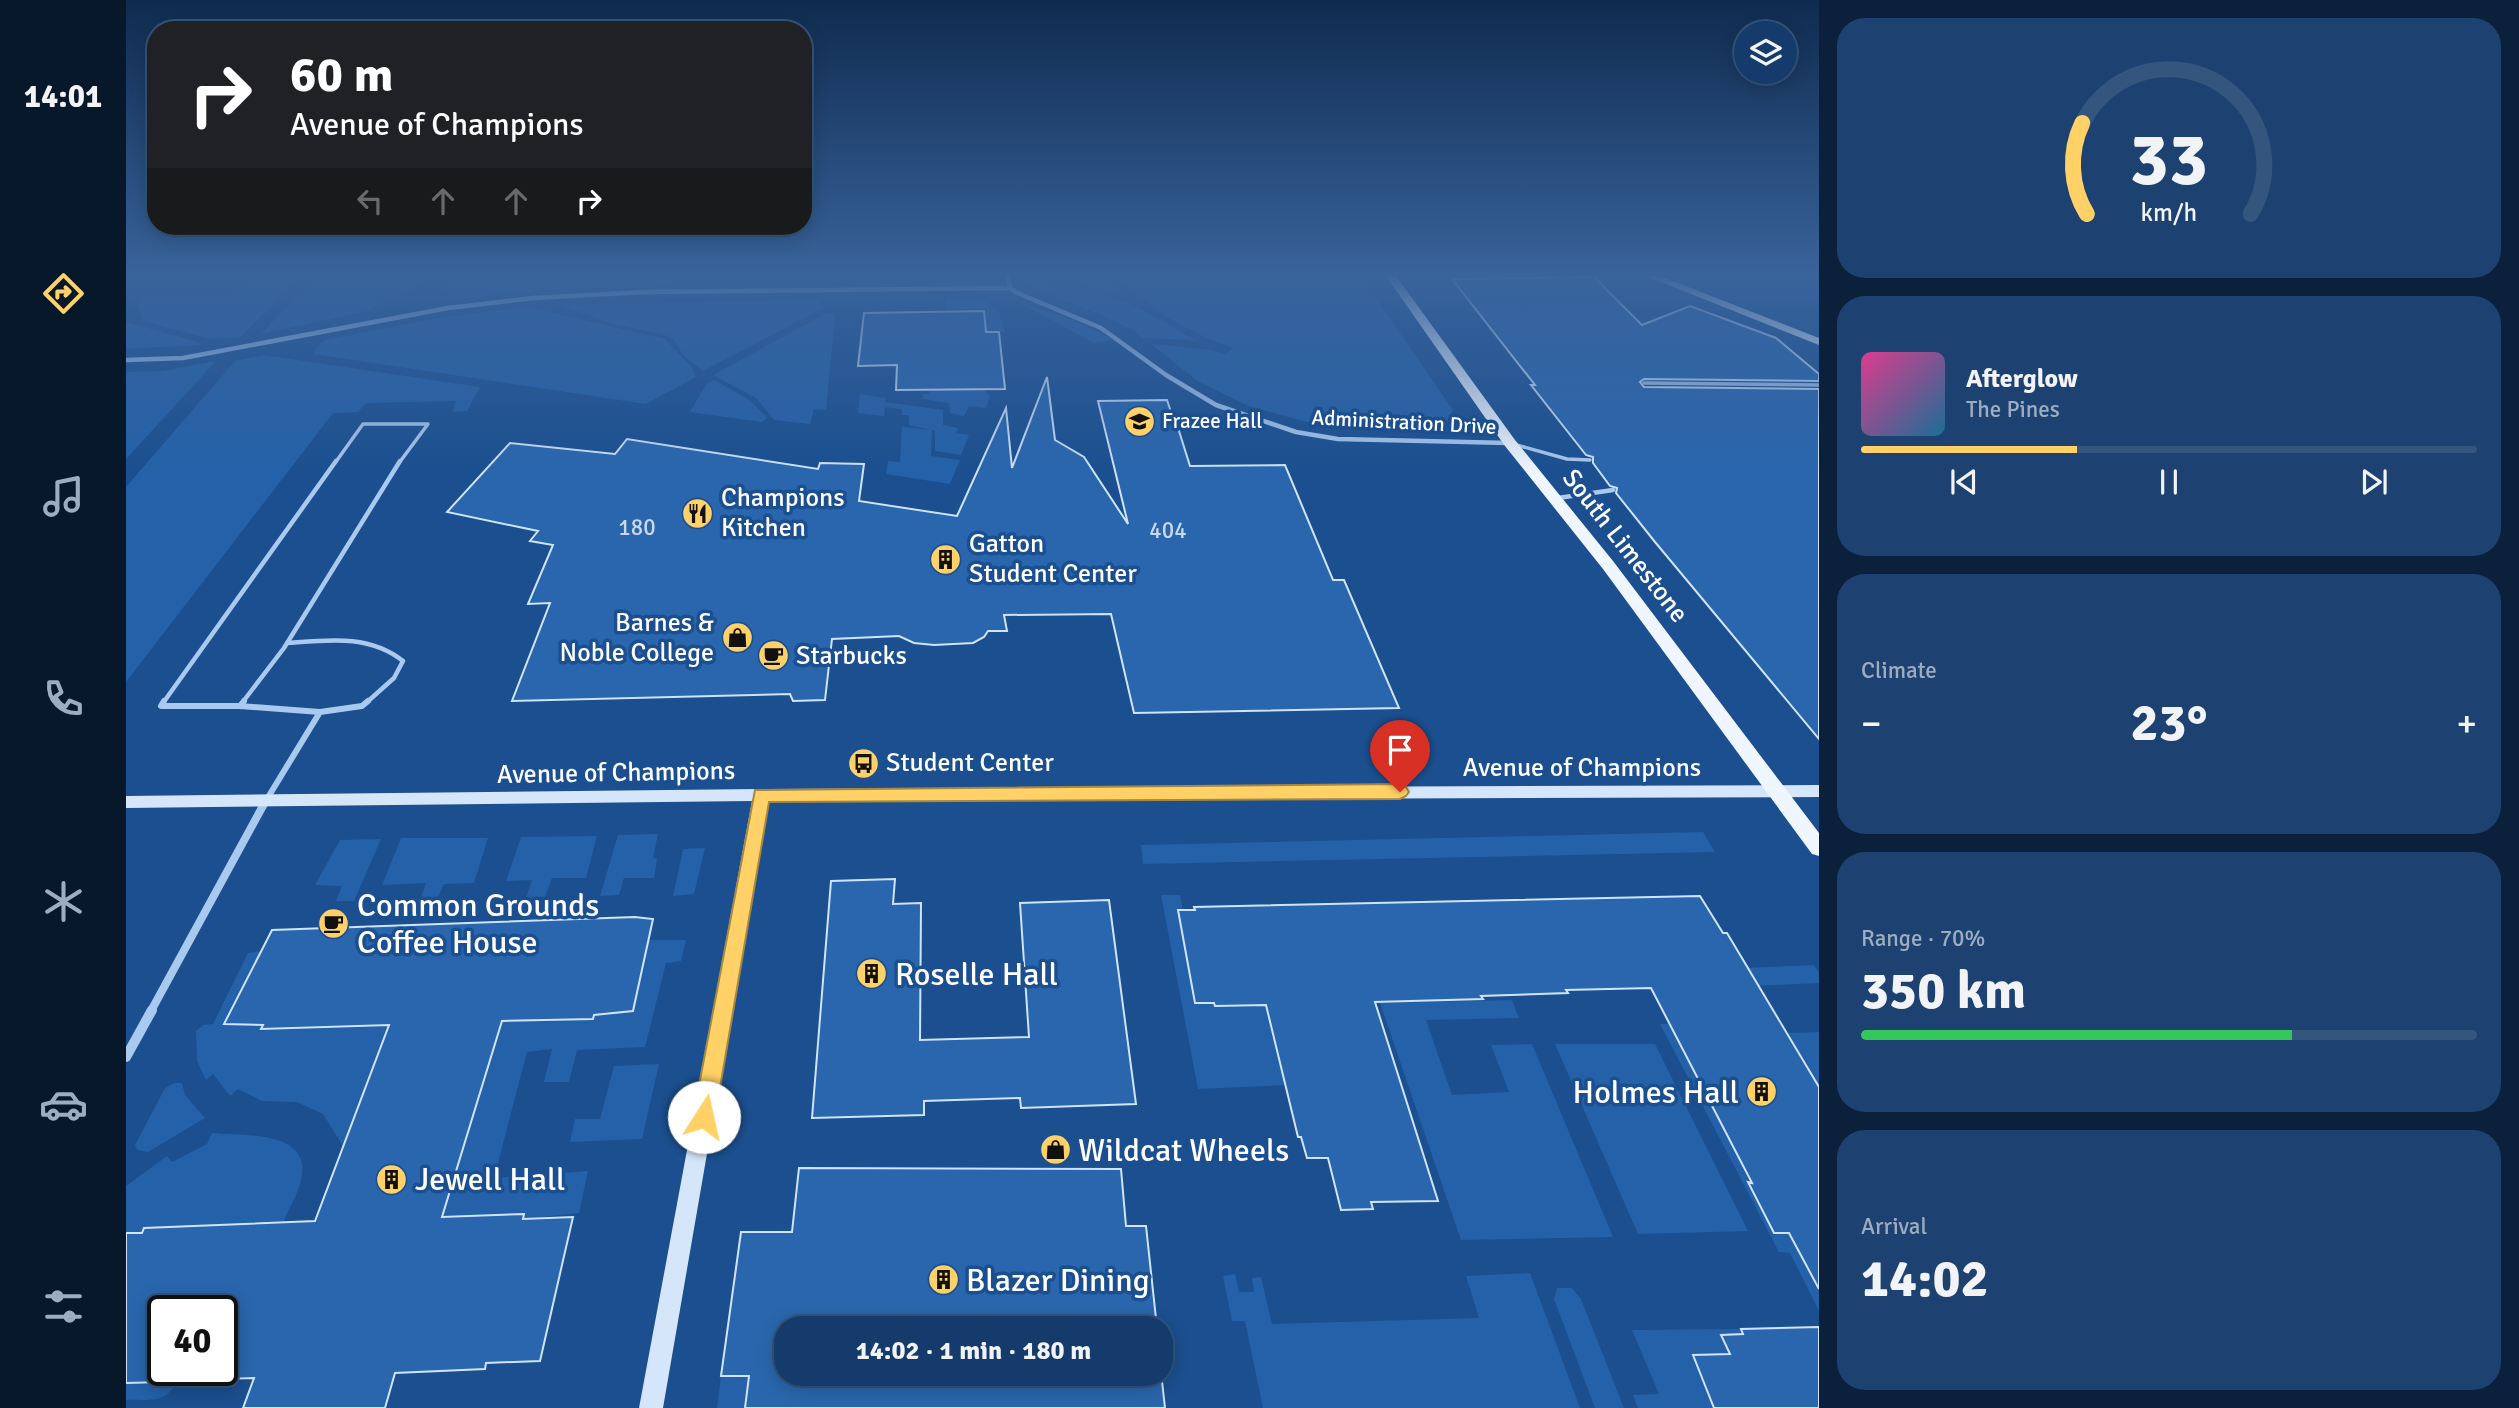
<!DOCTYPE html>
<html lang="en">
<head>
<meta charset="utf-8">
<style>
	body { margin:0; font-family:Signika,sans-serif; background:#1d4271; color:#f1f3f6; height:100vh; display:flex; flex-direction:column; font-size:26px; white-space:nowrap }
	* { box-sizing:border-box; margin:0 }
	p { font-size:23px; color:#9dadc1 }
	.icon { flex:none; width:38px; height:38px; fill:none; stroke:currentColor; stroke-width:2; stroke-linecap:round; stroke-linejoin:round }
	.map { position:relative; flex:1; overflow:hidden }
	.drawer { display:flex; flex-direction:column; gap:18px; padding:18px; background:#0b203b; width:700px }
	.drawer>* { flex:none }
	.banner { position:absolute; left:21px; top:21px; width:665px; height:214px; border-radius:28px; box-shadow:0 4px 18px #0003,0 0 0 2px #33557e; background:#202124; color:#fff; overflow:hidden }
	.fabs { position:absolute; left:1608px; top:21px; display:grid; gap:14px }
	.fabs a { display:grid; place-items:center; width:63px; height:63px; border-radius:50%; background:#143b6b; box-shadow:0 4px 18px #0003,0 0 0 2px #33557e; font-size:35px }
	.speed { position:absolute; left:21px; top:1295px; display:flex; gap:14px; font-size:35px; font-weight:700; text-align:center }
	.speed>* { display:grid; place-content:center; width:91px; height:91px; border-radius:50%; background:#143b6b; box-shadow:0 4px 18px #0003,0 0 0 2px #33557e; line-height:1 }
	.speed .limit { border:4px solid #111; border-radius:10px; background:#fff; color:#111 }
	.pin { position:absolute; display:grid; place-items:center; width:60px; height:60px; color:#fff; margin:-72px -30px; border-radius:50% 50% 50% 0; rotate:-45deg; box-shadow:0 0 7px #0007 }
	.pin .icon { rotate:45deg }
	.me { position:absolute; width:77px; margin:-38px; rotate:10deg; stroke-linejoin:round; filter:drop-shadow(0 0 5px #0008) }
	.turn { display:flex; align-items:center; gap:24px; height:147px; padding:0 28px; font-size:32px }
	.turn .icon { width:91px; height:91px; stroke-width:2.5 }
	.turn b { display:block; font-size:49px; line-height:60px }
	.lanes { display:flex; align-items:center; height:66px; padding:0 28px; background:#0003; justify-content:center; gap:35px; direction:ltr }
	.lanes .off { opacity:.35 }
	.big { font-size:52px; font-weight:700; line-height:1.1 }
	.drawer .tile { flex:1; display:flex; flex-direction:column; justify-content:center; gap:10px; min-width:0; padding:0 24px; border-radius:28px; background:#1d4271 }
	.drawer .dial { align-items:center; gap:0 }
	.dial svg { height:182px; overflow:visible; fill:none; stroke:#33557e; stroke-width:7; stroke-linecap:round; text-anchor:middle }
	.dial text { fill:#f1f3f6; stroke:none }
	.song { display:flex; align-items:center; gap:21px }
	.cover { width:84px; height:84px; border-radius:10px; background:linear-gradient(135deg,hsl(330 70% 55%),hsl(200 70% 35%)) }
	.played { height:7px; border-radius:4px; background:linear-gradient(90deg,#ffd166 35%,#33557e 35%) }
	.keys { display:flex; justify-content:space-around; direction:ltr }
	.heat { display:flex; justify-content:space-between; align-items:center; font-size:38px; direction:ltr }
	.charge { height:10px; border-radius:5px; background:linear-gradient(90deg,#34c759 70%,#33557e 0) }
	.trip { position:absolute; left:648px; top:1316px; width:399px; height:70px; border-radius:28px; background:#143b6b; box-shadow:0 4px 18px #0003,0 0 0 2px #33557e; font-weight:700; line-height:70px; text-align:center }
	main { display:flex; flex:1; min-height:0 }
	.menu { display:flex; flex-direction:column; width:126px; justify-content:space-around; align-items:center; background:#08182b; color:#9dadc1 }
	.menu .icon { width:49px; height:49px }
	.menu .current { color:#ffd166 }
	.menu b { font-size:32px; color:#f1f3f6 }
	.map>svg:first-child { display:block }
</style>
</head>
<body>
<main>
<nav class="menu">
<b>14:01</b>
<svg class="icon current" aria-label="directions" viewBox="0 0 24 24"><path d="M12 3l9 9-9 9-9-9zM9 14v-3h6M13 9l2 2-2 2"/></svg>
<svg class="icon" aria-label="music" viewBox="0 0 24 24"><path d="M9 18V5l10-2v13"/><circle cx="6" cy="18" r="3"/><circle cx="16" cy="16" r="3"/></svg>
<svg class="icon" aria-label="phone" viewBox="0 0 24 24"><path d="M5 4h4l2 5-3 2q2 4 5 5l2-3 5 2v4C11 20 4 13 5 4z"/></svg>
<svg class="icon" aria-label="climate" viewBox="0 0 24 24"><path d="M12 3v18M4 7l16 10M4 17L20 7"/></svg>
<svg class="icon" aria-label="car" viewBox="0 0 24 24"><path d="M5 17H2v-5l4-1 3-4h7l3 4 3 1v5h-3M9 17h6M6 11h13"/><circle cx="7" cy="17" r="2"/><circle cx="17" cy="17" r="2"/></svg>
<svg class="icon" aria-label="filters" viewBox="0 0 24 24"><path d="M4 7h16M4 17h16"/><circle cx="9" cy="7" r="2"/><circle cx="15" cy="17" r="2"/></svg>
</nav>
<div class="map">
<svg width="1693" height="1408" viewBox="0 0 1693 1408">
	<rect width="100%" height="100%" fill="#1b4f8f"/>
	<path fill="#2461a8" d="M 84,276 L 176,276 L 114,337 L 85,339 L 17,321 L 10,298 L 28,292 L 111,292 L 127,278 Z
		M 190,276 L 310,276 L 300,277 L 295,286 L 240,311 L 135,334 Z
		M 419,276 L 547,276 L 545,286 L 429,289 L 328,300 L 314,289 L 322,278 Z
		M 975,276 L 1001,296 L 931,278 L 908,277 Z
		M 986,276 L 1235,276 L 1327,410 L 1321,420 L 1296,429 L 1197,426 L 1125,407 L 1073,382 L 1025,344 L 1086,350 L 1099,355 L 1107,348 C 1081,338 1056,328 1034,312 C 1017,300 1003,287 986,276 Z
		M 901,280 C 928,284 956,286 982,295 C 1014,306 1041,325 1070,340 L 1017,338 L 1007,330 L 975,315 L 908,289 Z
		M 849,298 C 871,305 874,311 879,332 L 860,332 L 858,309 L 820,309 L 820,299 Z
		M 691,300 L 699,307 L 577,371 L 558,356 L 547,339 L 537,334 L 492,325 L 433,305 Z
		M 893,302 L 947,320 L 984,338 L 983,340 L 968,343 Z
		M 402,307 L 539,339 L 566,367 L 570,377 L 520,404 L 188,354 L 190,347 L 199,340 L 313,318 Z
		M 701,313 L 709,315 L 700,410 L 688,409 L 684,424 L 648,420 L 630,398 L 587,375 Z
		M 0,322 L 75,343 L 74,345 L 0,349 Z
		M 137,355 L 354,387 L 341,411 L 326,412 L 330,401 L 240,403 L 232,412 L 207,413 L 0,682 L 0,487 L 109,361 Z
		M 90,361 L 0,459 L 0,372 L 37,371 Z
		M 588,380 L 625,401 L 641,418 L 636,422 L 564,412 L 581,383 Z
		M 858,389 L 864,396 L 860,408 L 843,406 L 838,416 L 824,413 L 823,403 L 796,399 L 797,394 L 803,394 L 803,390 Z
		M 734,394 L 759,398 L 759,402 L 817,410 L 817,425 L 832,428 L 830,433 L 843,435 L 835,455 L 809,451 L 809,431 L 806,430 L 805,456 L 834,460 L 824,484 L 760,474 L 762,461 L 774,462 L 776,427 L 806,430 L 783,425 L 783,415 L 776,415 L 776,409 L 759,407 L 758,416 L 732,413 Z
		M 1577,832 L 1589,852 L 1017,864 L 1015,845 Z
		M 532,834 L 527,858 L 531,859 L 528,878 L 498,878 L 493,895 L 474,896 L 492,835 Z
		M 471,836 L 460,878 L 426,878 L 419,897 L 400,898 L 406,880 L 380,881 L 395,837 Z
		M 275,838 L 362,838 L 348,883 L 318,884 L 311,900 L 294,900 L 300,883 L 256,885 Z
		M 255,839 L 228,901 L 210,901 L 216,886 L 189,885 L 214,840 Z
		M 579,848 L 568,894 L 547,896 L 557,849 Z
		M 1035,895 L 1054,895 L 1057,910 L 1052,911 L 1069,1003 L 1088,1003 L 1089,1006 L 1128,1005 L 1143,1001 L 1162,1085 L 1072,1089 Z
		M 522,940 L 560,940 L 555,961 L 540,963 L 519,1047 L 451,1050 L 443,1082 L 418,1082 L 426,1049 L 401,1052 L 368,1178 L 462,1171 L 453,1213 L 397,1219 L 398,1214 L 311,1222 L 317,1202 L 321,1201 L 344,1114 L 348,1114 L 372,1034 L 374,1018 L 467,1019 L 468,1015 L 507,1011 Z
		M 135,951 L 99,1024 L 137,1025 L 135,1029 L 251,1026 L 253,1021 L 269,1021 L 221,1146 L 217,1146 L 197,1114 L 171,1102 L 136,1101 L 112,1089 L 104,1096 L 87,1074 L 80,1080 L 71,1061 L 70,1031 L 77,1025 L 87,1024 L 122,953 Z
		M 1688,965 L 1693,973 L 1693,983 L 1629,986 L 1618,968 Z
		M 1386,1000 L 1393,1018 L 1300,1020 L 1326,1095 L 1383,1092 L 1365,1045 L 1406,1044 L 1487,1237 L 1335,1240 L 1254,1003 Z
		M 1534,1024 L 1543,1024 L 1553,1041 L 1556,1042 L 1648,1233 L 1668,1233 L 1693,1289 L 1693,1311 L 1664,1253 L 1653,1252 Z
		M 1693,1032 L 1693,1087 L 1660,1033 Z
		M 1429,1044 L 1529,1044 L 1622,1231 L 1512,1234 Z
		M 533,1064 L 516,1139 L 444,1142 L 449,1119 L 474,1119 L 488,1066 Z
		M 49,1083 L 56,1083 L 59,1095 L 79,1118 L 22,1152 L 11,1150 L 9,1145 L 39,1088 Z
		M 86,1133 C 118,1136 187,1130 175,1180 C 172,1194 163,1208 158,1221 L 19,1228 L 16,1233 L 0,1233 L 0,1186 L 41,1156 L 46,1162 L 81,1144 Z
		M 1404,1273 L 1454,1408 L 1137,1408 L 1119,1321 L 1106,1321 L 1097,1276 L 1109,1274 L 1113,1292 L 1128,1292 L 1126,1278 L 1135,1277 L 1146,1324 L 1353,1318 L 1340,1276 Z
		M 1431,1288 L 1446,1288 L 1455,1299 L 1498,1408 L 1469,1408 L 1428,1299 Z
		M 1615,1329 L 1617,1334 L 1604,1354 L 1567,1355 L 1588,1408 L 1512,1408 L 1507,1395 L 1533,1394 L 1506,1330 Z
		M 54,1375 C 41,1405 29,1399 0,1400 L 0,1383 L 18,1383 L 20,1377 Z
		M 595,1376 L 623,1376 L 619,1408 L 591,1408 Z"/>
	<path fill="#2a66ad" stroke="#cfe3fa" stroke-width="2" d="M 1468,277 L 1516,325 L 1564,306 L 1650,338 L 1693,374 L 1693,381 L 1518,379 L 1514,382 L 1518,387 L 1693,389 L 1693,739 L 1529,542 L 1490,493 L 1491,488 L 1484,486 L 1467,463 L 1467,457 L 1460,455 L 1405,385 L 1409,385 L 1326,279 Z
		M 858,311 L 860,332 L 873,332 L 879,389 L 770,390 L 771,365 L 732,366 L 738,313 Z
		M 921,377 L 929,440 L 958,457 L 1002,524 L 972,401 L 1041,400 L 1046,415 L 1048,415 L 1064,466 L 1159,465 L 1207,580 L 1218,580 L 1273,708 L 1008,713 L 985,614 L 878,615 L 881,631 L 862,631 L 858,637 L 847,643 L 808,645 L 788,643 L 773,636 L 706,639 L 699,700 L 667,701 L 664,694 L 386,701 L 424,603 L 402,604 L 427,545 L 404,541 L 412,531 L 321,512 L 384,443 L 489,454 L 501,439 L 692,469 L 694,463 L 738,464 L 733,501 L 831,516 L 880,408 L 886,468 Z
		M 769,879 L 767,904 L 795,903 L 794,1040 L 903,1037 L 894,903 L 983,900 L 1010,1104 L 895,1108 L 894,1098 L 798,1101 L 798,1115 L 686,1118 L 705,881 Z
		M 1574,896 L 1597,933 L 1601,933 L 1693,1087 L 1693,1289 L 1663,1233 L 1648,1233 L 1622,1182 L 1626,1183 L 1525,988 L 1440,990 L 1442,993 L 1355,996 L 1357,999 L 1249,1002 L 1312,1201 L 1245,1202 L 1247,1209 L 1215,1210 L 1202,1158 L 1181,1158 L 1175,1137 L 1172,1137 L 1140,1005 L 1089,1006 L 1088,1003 L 1069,1003 L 1052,910 L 1069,910 L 1068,907 Z
		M 509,917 L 527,919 L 507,1011 L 468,1015 L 467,1019 L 376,1021 L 316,1217 L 398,1214 L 397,1219 L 447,1217 L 414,1361 L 360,1363 L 359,1369 L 269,1373 L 259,1408 L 117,1408 L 128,1378 L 96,1379 L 96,1311 L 37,1311 L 37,1382 L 0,1383 L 0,1233 L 16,1233 L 18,1228 L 189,1221 L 263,1025 L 135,1029 L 137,1025 L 98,1024 L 146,930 Z
		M 673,1168 L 995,1169 L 1000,1226 L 1020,1226 L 1031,1328 L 660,1328 L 660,1374 L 1034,1374 L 1034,1363 L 1039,1408 L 619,1408 L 623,1376 L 595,1376 L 615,1232 L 666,1232 Z
		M 1693,1327 L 1693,1408 L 1588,1408 L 1567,1355 L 1604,1354 L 1595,1335 L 1617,1334 L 1615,1329 Z"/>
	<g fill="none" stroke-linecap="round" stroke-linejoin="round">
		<path stroke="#a9c9ee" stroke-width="3.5" d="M 1518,383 L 1693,385
			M 1387,444 L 1441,459 L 1464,460
			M 209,463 L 237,424 L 302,424 L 273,463"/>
		<path stroke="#a9c9ee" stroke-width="4.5" d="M 1432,498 L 1487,490
			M 161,643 C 202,640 243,634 277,661 L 268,678 L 240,703
			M 37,703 L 210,461
			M 116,703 L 158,648 L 274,461"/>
		<path stroke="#a9c9ee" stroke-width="6" d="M 38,701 L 35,706 L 114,706
			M 114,706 L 194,712 L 141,799
			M 114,706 L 118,701
			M 194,712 L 236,706 L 242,701"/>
		<path stroke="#a9c9ee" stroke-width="4.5" d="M 882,276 L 884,288 L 889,292 L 975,328 L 1040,375 L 1090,405 L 1170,432 L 1212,439 L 1383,443
			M 0,360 L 57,358 L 322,308 L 407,298 L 519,292 L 884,288"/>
		<path stroke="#a9c9ee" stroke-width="8" d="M 25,1011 L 139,802"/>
		<path stroke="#a9c9ee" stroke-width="10" d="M 0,1057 L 26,1010"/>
		<path fill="#d6e6fa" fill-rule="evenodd" d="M 1693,785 L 1693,797 L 642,801 L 537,1408 L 513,1408 L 626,801 L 0,808 L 0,796 L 635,789 Z"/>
		<path fill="#f0f6ff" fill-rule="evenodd" d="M 1260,276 L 1270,276 L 1389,440 L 1487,561 L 1693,833 L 1693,856 L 1686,854 L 1477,569 L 1379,446 Z
			M 1520,276 L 1534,276 L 1693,338 L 1693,345 Z"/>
	</g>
	<linearGradient id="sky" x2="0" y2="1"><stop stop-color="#0f2b4f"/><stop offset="0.58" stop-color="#39639b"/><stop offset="1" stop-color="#39639b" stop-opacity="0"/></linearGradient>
	<rect width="1693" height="473" fill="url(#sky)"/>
	<path fill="#ffd166" stroke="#a68842" stroke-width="2" d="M 1274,784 L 1280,787 L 1283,792 L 1280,796 L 1274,799 L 643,802 L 589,1117 L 585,1125 L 578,1128 L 570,1125 L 567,1117 L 629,790 Z"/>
	<defs>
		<symbol id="university-disc" viewBox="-11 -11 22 22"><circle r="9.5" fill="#ffd166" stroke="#1b4f8f"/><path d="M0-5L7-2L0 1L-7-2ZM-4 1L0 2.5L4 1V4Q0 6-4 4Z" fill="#111"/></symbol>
		<symbol id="restaurant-disc" viewBox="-11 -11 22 22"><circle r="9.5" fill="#ffd166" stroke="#1b4f8f"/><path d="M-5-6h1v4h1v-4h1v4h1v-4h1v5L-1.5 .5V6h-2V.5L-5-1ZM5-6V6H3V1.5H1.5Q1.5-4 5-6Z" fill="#111"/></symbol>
		<symbol id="building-disc" viewBox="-11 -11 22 22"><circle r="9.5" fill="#ffd166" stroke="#1b4f8f"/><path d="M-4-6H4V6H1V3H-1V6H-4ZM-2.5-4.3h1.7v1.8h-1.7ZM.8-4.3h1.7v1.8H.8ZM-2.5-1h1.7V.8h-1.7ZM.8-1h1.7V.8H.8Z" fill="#111"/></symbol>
		<symbol id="shop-disc" viewBox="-11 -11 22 22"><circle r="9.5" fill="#ffd166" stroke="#1b4f8f"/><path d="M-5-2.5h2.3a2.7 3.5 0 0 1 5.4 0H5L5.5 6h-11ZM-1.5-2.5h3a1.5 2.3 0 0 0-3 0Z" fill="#111"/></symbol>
		<symbol id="cafe-disc" viewBox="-11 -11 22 22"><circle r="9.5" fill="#ffd166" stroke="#1b4f8f"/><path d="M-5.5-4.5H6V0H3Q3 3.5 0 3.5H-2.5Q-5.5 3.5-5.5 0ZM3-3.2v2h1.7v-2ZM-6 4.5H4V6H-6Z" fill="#111"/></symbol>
		<symbol id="bus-disc" viewBox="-11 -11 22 22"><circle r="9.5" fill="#ffd166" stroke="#1b4f8f"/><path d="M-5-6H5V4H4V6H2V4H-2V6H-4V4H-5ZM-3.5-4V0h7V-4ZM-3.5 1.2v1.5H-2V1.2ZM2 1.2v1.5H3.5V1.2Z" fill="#111"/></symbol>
	</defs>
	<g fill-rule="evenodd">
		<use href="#university-disc" x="996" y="404" width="35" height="35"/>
		<use href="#restaurant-disc" x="554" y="496" width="35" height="35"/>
		<use href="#building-disc" x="802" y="542" width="35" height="35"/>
		<use href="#shop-disc" x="594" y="620" width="35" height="35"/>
		<use href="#cafe-disc" x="630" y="638" width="35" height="35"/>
		<use href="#bus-disc" x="720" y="746" width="35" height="35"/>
		<use href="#cafe-disc" x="190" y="906" width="35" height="35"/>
		<use href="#building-disc" x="728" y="956" width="35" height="35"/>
		<use href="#building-disc" x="1618" y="1074" width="35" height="35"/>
		<use href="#shop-disc" x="912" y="1132" width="35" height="35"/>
		<use href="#building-disc" x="248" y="1162" width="35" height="35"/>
		<use href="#building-disc" x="800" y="1262" width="35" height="35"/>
	</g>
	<g text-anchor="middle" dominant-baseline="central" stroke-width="7" stroke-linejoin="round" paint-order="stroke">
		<g font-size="21" fill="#fff" stroke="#1b4f8f" text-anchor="start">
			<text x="1036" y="421">Frazee Hall</text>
		</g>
		<g font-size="21" fill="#fff" stroke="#1b4f8f">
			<text transform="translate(1278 422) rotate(3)">Administration Drive</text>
		</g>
		<g font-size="23" fill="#cad9ea">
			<text x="511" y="527">180</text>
			<text x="1042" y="530">404</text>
		</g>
		<g font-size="26" fill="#fff" stroke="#1b4f8f" text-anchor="start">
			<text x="595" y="498">Champions<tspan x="595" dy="30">Kitchen</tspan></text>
			<text x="843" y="544">Gatton<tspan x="843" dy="30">Student Center</tspan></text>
			<text x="588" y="623" text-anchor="end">Barnes &amp;<tspan x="588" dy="30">Noble College</tspan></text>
			<text x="670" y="656">Starbucks</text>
			<text x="760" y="763">Student Center</text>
		</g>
		<g font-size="26" fill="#fff" stroke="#1b4f8f">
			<text transform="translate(1499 546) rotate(52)">South Limestone</text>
			<text x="1456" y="768">Avenue of Champions</text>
			<text transform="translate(490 773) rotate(-1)">Avenue of Champions</text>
		</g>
		<g font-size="32" fill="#fff" stroke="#1b4f8f" text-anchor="start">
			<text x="231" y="905">Common Grounds<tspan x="231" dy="37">Coffee House</tspan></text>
			<text x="769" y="974">Roselle Hall</text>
			<text x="1613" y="1092" text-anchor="end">Holmes Hall</text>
			<text x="952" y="1150">Wildcat Wheels</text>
			<text x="289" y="1179">Jewell Hall</text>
			<text x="840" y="1280">Blazer Dining</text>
		</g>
	</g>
</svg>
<div class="fabs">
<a><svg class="icon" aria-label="layers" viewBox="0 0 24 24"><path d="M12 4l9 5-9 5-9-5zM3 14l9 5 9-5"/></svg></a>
</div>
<div class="speed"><div class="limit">40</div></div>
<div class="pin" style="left:1274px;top:792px;background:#d93025"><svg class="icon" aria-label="arrive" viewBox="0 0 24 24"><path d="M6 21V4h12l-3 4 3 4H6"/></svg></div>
<svg class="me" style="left:578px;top:1117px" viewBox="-20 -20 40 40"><circle r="19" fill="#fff"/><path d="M0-13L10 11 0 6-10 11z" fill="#ffd166"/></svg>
<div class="trip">14:02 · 1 min · 180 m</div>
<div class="banner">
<div class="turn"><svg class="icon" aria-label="right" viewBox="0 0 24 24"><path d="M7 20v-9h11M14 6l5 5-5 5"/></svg><div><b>60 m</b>Avenue of Champions</div></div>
<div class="lanes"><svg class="icon off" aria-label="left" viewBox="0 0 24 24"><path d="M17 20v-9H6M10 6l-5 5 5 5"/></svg><svg class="icon off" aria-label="ahead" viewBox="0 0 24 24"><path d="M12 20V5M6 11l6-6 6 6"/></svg><svg class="icon off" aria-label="ahead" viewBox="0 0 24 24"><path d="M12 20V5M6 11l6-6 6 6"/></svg><svg class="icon" aria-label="right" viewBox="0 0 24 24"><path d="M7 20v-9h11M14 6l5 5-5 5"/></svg></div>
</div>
</div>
<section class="drawer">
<div class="tile dial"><svg viewBox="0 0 100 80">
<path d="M14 69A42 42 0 1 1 86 69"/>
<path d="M14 69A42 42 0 0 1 12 29" stroke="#ffd166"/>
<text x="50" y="56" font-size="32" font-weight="700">33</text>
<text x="50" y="72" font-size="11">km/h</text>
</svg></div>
<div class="tile">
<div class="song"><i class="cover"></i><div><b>Afterglow</b><p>The Pines</p></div></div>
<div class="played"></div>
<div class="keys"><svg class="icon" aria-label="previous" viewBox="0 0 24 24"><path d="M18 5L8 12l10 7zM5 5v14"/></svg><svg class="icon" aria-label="pause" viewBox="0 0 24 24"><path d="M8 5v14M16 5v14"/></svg><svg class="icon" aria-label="next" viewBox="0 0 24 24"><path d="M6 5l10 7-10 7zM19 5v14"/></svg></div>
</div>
<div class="tile"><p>Climate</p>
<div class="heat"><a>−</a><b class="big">23°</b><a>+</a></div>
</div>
<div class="tile"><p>Range · 70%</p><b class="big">350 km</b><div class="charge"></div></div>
<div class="tile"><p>Arrival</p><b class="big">14:02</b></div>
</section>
</main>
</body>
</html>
